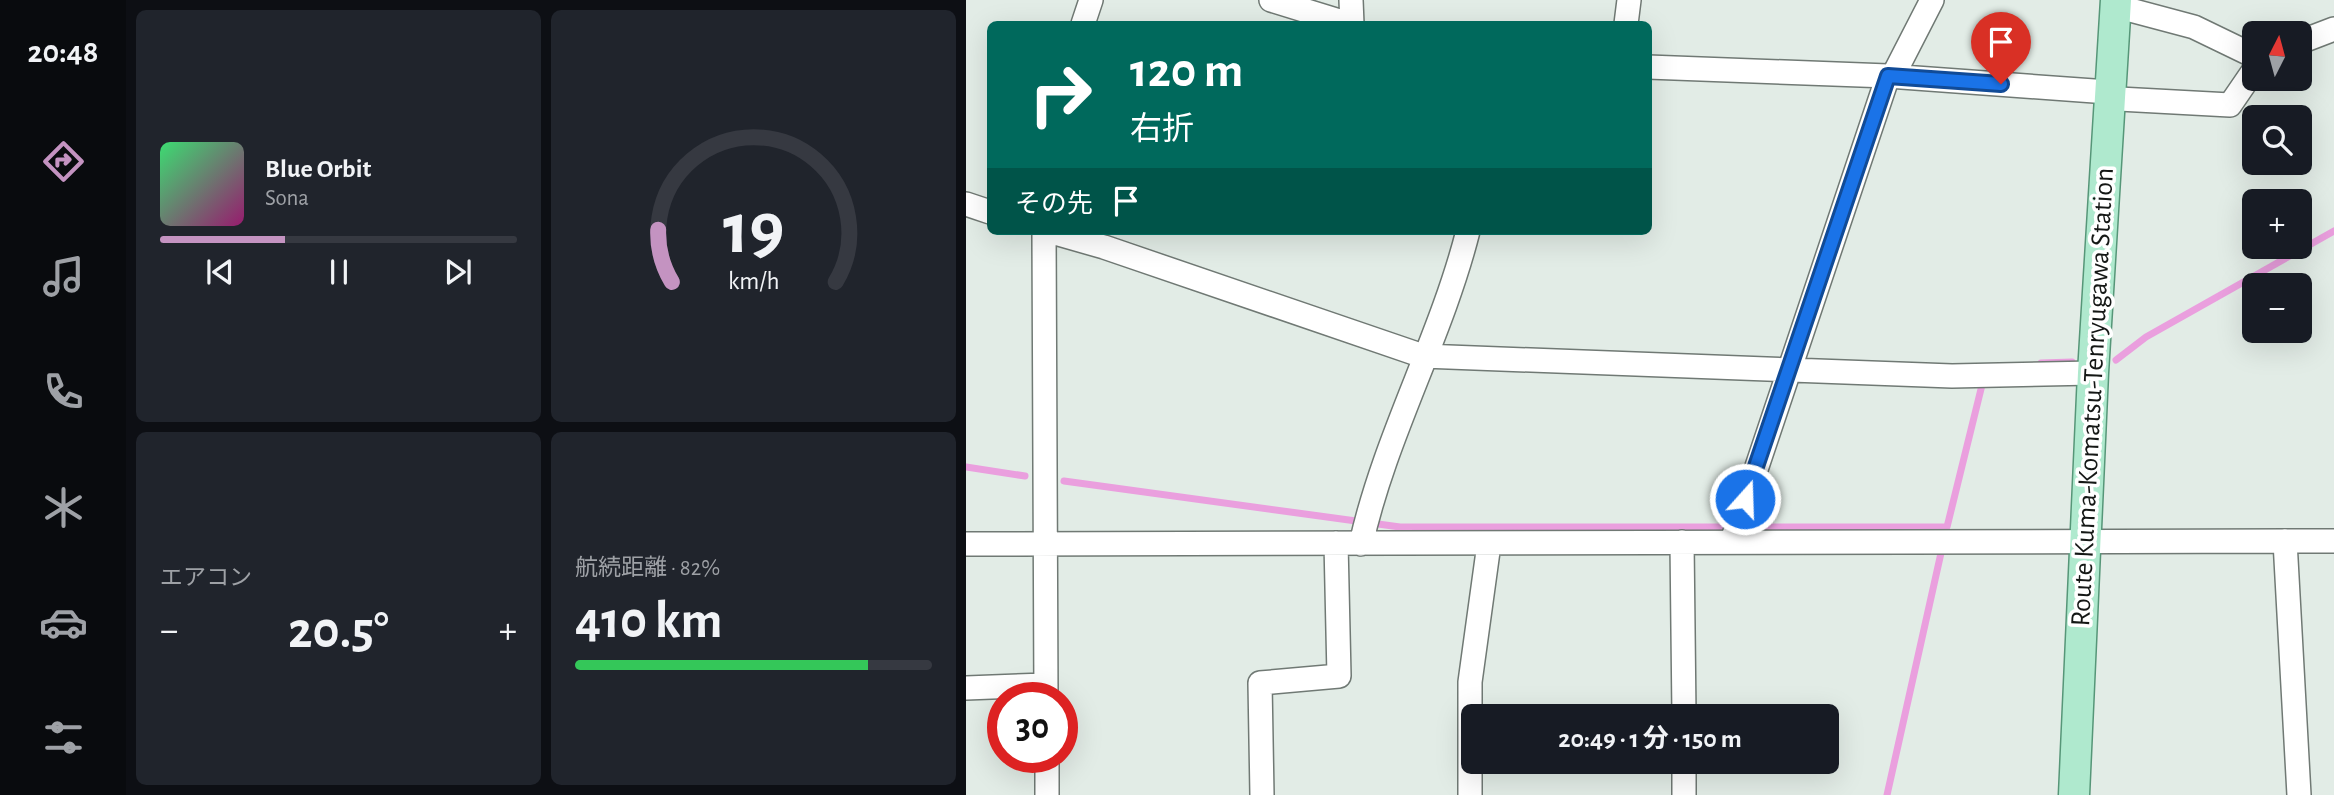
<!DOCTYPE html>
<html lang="ja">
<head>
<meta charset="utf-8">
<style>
	body { margin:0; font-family:"Alegreya Sans","Noto Sans JP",sans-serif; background:#20242c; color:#f1f3f6; height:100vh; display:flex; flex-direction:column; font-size:26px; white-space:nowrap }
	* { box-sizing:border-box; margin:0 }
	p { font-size:23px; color:#9ea1a6 }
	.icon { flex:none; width:38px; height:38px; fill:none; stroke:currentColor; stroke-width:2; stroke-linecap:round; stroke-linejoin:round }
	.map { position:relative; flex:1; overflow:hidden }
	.details { display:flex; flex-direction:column; gap:10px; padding:10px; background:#0d0f14; width:840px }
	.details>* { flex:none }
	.banner { position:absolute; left:21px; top:21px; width:665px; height:214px; border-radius:10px; box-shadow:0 7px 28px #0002; background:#00695c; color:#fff; overflow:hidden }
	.needle { width:46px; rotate:6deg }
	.controls { position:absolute; left:1276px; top:21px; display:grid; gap:14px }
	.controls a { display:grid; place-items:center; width:70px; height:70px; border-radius:10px; background:#171b24; box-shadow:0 7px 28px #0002; font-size:35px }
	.speed { position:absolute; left:21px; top:682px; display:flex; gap:14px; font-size:35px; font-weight:700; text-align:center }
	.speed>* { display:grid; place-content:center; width:91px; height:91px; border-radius:50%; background:#171b24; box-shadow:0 7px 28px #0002; line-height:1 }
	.speed .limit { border:10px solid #d22; background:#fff; color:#111 }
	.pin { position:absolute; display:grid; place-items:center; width:60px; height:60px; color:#fff; margin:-72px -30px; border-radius:50% 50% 50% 0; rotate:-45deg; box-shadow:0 0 7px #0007 }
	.pin .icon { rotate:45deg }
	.me { position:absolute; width:77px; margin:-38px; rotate:20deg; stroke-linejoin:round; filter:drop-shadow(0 0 5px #0008) }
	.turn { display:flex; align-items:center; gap:24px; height:147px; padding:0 28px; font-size:32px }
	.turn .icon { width:91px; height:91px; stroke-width:2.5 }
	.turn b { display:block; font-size:49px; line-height:60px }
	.then { display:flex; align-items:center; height:66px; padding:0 28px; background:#0003; gap:14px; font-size:26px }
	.big { font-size:52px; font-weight:700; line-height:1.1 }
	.details .tile { flex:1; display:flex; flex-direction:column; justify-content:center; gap:10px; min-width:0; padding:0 24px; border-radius:10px; background:#20242c }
	.details .dial { align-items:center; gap:0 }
	.dial svg { height:182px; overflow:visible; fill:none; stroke:#363941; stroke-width:7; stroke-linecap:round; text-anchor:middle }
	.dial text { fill:#f1f3f6; stroke:none }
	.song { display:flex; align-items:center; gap:21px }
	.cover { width:84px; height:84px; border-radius:10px; background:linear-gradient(135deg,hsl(140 70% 55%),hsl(320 70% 35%)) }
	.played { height:7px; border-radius:4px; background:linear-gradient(90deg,#c493c1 35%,#363941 35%) }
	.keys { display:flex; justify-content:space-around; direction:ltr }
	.heat { display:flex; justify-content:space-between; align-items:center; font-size:38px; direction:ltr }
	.charge { height:10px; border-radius:5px; background:linear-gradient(90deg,#34c759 82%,#363941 0) }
	.details .tiles { flex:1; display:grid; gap:10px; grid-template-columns:repeat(2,1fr) }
	.trip { position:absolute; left:495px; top:704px; width:378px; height:70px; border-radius:10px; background:#171b24; box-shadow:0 7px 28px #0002; font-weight:700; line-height:70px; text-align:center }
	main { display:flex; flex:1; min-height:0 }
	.menu { display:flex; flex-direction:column; width:126px; justify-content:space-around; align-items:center; background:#090b0e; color:#9ea1a6 }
	.menu .icon { width:49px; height:49px }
	.menu .active { color:#c493c1 }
	.menu b { font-size:32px; color:#f1f3f6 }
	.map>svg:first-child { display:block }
</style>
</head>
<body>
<main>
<nav class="menu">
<b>20:48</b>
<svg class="icon active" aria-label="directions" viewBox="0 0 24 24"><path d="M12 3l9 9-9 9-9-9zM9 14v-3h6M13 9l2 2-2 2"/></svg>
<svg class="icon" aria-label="music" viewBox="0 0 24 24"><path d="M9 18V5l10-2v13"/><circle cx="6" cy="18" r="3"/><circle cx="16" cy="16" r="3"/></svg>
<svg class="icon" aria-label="phone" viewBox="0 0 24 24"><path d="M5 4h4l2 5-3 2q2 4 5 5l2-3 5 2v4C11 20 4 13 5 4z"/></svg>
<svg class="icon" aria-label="climate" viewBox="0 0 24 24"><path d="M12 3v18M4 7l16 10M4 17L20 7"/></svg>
<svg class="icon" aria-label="car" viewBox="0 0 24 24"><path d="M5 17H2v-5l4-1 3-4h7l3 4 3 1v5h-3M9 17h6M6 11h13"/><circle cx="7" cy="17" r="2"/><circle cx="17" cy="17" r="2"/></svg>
<svg class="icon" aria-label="filters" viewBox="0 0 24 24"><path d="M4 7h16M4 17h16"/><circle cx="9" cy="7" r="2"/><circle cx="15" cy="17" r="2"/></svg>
</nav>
<section class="details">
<div class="tiles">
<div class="tile">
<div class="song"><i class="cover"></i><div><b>Blue Orbit</b><p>Sona</p></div></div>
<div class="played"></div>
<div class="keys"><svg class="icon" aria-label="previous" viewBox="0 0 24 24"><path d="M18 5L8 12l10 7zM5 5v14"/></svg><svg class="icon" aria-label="pause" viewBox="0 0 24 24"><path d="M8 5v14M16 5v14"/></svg><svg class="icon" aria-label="next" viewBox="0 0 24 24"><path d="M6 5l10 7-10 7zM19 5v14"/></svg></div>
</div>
<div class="tile dial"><svg viewBox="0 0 100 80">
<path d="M14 69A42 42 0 1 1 86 69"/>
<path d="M14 69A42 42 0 0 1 8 46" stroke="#c493c1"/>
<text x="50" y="56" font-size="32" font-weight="700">19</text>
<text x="50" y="72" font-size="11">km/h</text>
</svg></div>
<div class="tile"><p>エアコン</p>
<div class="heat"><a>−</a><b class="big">20.5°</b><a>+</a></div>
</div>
<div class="tile"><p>航続距離 · 82%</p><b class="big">410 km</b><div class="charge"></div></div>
</div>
</section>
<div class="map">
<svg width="1368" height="795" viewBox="0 0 1368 795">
	<rect width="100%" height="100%" fill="#e2ece6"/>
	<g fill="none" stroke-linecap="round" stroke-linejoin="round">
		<path stroke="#ea9fde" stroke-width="7" d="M 1150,360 L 1180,337 L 1368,231
			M 1075,363 L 1106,362
			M 0,467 L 59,476
			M 98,481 L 434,527 L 981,527 L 1016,385
			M 921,795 L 975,553"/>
		<defs>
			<path id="minor" d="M 305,0 L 383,24
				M 385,0 L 386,24
				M 1149,6 L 1228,27 L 1288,56
				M 117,24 L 125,0
				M 660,24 L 663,0
				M 1334,42 L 1368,29
				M 682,67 L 922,76 L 1142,92 L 1153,99 L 1264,105 L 1288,70
				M 927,76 L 966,0
				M 0,204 L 24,212
				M 78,231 L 80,698
				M 82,231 L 138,247 L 457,356 L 986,376 L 1127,373
				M 766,541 L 922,76
				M 1319,541 L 1333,795
				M 716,542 L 718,716
				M 0,544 L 1368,541
				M 395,544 C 419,436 475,338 502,231
				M 0,688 L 80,685
				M 81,758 L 81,795
				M 718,761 L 718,795
				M 296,795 L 294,683 L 373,676 L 370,543
				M 504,795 L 504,682 L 523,544"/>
			<path id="major" d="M 1108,795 L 1127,373 L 1150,0"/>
		</defs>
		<use href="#minor" stroke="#707974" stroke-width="26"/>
		<use href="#major" stroke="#569678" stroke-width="33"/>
		<use href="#minor" stroke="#fff" stroke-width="23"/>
		<use href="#major" stroke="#afe9ce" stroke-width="30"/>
	</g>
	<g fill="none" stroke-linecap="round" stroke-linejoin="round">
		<defs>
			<path id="route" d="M 779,499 L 922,76 L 1035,84"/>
		</defs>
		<use href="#route" stroke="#114b97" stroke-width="18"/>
		<use href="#route" stroke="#1a73e8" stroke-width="12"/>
	</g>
	<g text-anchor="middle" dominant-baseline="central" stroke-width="7" stroke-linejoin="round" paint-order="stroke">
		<g font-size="28" fill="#141715" stroke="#fff">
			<text transform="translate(1127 397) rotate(-87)">Route Kuma-Komatsu-Tenryugawa Station</text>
		</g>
	</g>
</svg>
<div class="controls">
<a><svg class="needle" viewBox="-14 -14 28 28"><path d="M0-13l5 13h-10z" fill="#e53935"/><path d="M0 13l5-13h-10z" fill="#9ea1a6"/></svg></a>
<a><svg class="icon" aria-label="search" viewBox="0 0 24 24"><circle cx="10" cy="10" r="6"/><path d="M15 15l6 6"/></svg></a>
<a>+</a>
<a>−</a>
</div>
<div class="speed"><div class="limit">30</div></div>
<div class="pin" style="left:1035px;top:84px;background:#d93025"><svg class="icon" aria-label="arrive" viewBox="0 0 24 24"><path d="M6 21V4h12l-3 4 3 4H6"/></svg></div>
<svg class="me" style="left:779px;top:499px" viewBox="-20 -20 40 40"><circle r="17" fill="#1a73e8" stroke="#fff" stroke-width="3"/><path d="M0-11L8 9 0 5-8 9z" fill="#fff"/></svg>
<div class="trip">20:49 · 1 分 · 150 m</div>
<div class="banner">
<div class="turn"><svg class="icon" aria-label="right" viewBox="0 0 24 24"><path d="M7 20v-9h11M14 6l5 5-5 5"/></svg><div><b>120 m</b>右折</div></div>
<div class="then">その先<svg class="icon" aria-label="arrive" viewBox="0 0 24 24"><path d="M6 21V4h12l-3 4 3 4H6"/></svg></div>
</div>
</div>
</main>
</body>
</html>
